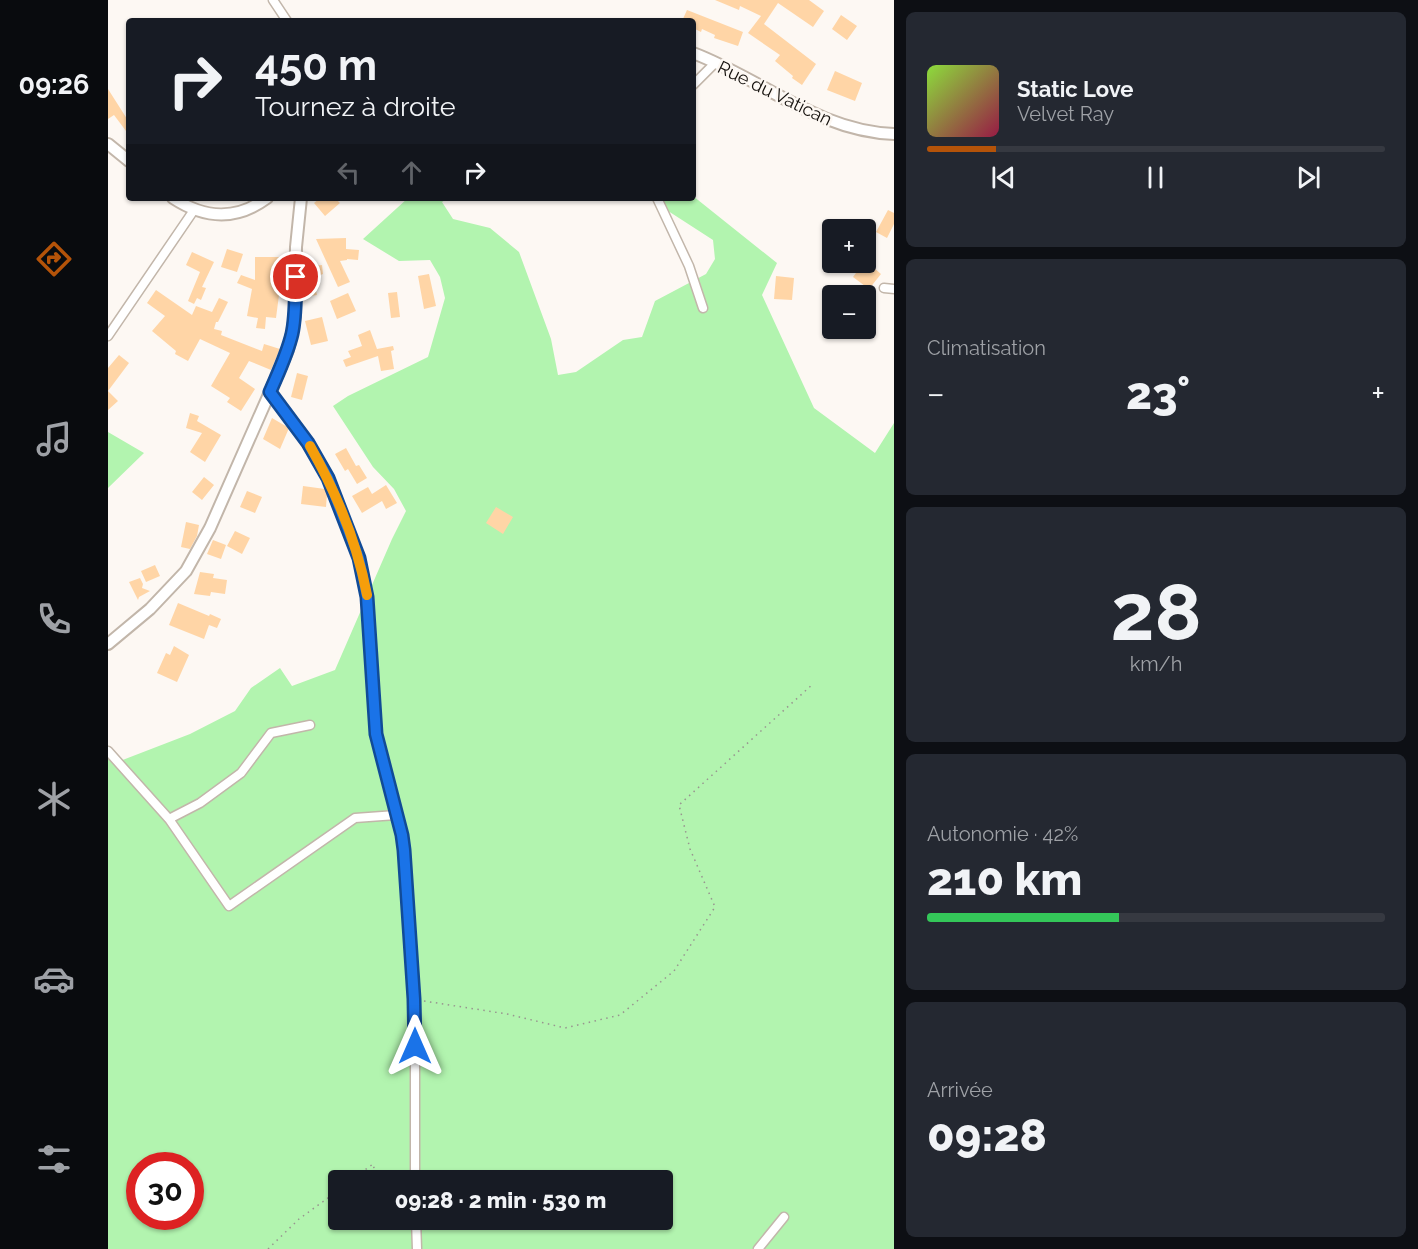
<!DOCTYPE html>
<html lang="fr">
<head>
<meta charset="utf-8">
<style>
	body { margin:0; font-family:Raleway,sans-serif; background:#242831; color:#f1f3f6; height:100vh; display:flex; flex-direction:column; font-size:22px; white-space:nowrap }
	* { box-sizing:border-box; margin:0 }
	p { font-size:20px; color:#9ea1a6 }
	.icon { flex:none; width:33px; height:33px; fill:none; stroke:currentColor; stroke-width:2; stroke-linecap:round; stroke-linejoin:round }
	.map { position:relative; flex:1; overflow:hidden }
	.drawer { display:flex; flex-direction:column; gap:12px; padding:12px; background:#0d0f14; width:524px }
	.drawer>* { flex:none }
	.hud { position:absolute; left:18px; top:18px; width:570px; height:183px; border-radius:6px; box-shadow:0 2px 4px #0004; background:#171b24; color:#f1f3f6; overflow:hidden }
	.buttons { position:absolute; left:714px; top:219px; display:grid; gap:12px }
	.buttons a { display:grid; place-items:center; width:54px; height:54px; border-radius:6px; background:#171b24; box-shadow:0 2px 4px #0004; font-size:30px }
	.speed { position:absolute; left:18px; top:1152px; display:flex; gap:12px; font-size:30px; font-weight:700; text-align:center }
	.speed>* { display:grid; place-content:center; width:78px; height:78px; border-radius:50%; background:#171b24; box-shadow:0 2px 4px #0004; line-height:1 }
	.speed .limit { border:9px solid #d22; background:#fff; color:#111 }
	.pin { position:absolute; display:grid; place-items:center; width:51px; height:51px; color:#fff; margin:-26px; border:3px solid #fff; border-radius:50%; box-shadow:0 2px 6px #0007 }
	.me { position:absolute; width:66px; margin:-33px; rotate:0deg; stroke-linejoin:round; filter:drop-shadow(0 0 4px #0008) }
	.turn { display:flex; align-items:center; gap:21px; height:126px; padding:0 30px; font-size:27px }
	.turn .icon { width:78px; height:78px; stroke-width:2.5 }
	.turn b { display:block; font-size:42px; line-height:51px }
	.lanes { display:flex; align-items:center; height:57px; padding:0 30px; background:#0003; justify-content:center; gap:30px; direction:ltr }
	.lanes .off { opacity:.35 }
	.big { font-size:45px; font-weight:800; line-height:1.1 }
	.drawer .tile { flex:1; display:flex; flex-direction:column; justify-content:center; gap:9px; min-width:0; padding:0 21px; border-radius:9px; background:#242831 }
	.drawer .dial { align-items:center; gap:0 }
	.dial b { font-size:78px; line-height:1 }
	.song { display:flex; align-items:center; gap:18px }
	.cover { width:72px; height:72px; border-radius:9px; background:linear-gradient(135deg,hsl(90 70% 55%),hsl(340 70% 35%)) }
	.played { height:6px; border-radius:3px; background:linear-gradient(90deg,#b45309 15%,#363941 15%) }
	.keys { display:flex; justify-content:space-around; direction:ltr }
	.heat { display:flex; justify-content:space-between; align-items:center; font-size:33px; direction:ltr }
	.charge { height:9px; border-radius:4px; background:linear-gradient(90deg,#34c759 42%,#363941 0) }
	.trip { position:absolute; left:220px; top:1170px; width:345px; height:60px; border-radius:6px; background:#171b24; box-shadow:0 2px 4px #0004; font-weight:800; line-height:60px; text-align:center }
	main { display:flex; flex:1; min-height:0 }
	.menu { display:flex; flex-direction:column; width:108px; justify-content:space-around; align-items:center; background:#090b0e; color:#9ea1a6 }
	.menu .icon { width:42px; height:42px }
	.menu .selected { color:#b45309 }
	.menu b { font-size:27px; color:#f1f3f6 }
	.map>svg:first-child { display:block }
</style>
</head>
<body>
<main>
<nav class="menu">
<b>09:26</b>
<svg class="icon selected" aria-label="directions" viewBox="0 0 24 24"><path d="M12 3l9 9-9 9-9-9zM9 14v-3h6M13 9l2 2-2 2"/></svg>
<svg class="icon" aria-label="music" viewBox="0 0 24 24"><path d="M9 18V5l10-2v13"/><circle cx="6" cy="18" r="3"/><circle cx="16" cy="16" r="3"/></svg>
<svg class="icon" aria-label="phone" viewBox="0 0 24 24"><path d="M5 4h4l2 5-3 2q2 4 5 5l2-3 5 2v4C11 20 4 13 5 4z"/></svg>
<svg class="icon" aria-label="climate" viewBox="0 0 24 24"><path d="M12 3v18M4 7l16 10M4 17L20 7"/></svg>
<svg class="icon" aria-label="car" viewBox="0 0 24 24"><path d="M5 17H2v-5l4-1 3-4h7l3 4 3 1v5h-3M9 17h6M6 11h13"/><circle cx="7" cy="17" r="2"/><circle cx="17" cy="17" r="2"/></svg>
<svg class="icon" aria-label="filters" viewBox="0 0 24 24"><path d="M4 7h16M4 17h16"/><circle cx="9" cy="7" r="2"/><circle cx="15" cy="17" r="2"/></svg>
</nav>
<div class="map">
<svg width="787" height="1249" viewBox="0 0 787 1249">
	<rect width="100%" height="100%" fill="#fdf8f3"/>
	<path fill="#b2f4af" fill-rule="evenodd" d="M 585,196 L 669,263 L 654,295 L 706,408 L 767,453 L 786,423 L 786,1249 L 0,1249 L 0,750 L 12,761 L 82,734 L 127,711 L 143,688 L 172,668 L 184,686 L 227,670 L 284,539 L 298,511 L 286,489 L 265,467 L 225,406 L 240,396 L 320,357 L 337,298 L 332,277 L 322,260 L 291,261 L 255,239 L 300,198 L 340,198 L 334,202 L 345,219 L 382,228 L 411,252 L 443,339 L 450,375 L 468,372 L 515,340 L 534,337 L 547,301 L 598,274 L 607,259 L 605,240 L 540,198 L 585,198 ZM 32,1166 L 82,1166 L 82,1216 L 32,1216 ZM 231,1180 L 555,1180 L 555,1220 L 231,1220 Z
		M 0,432 L 36,453 L 0,488 Z"/>
	<path fill="#ffd5a6" d="M 607,0 L 701,0 L 716,11 L 705,27 L 670,3 L 656,24 L 708,64 L 694,85 L 684,78 L 685,76 L 667,61 L 672,55 L 640,33 L 653,16 L 632,6 L 631,10 Z
		M 579,10 L 635,32 L 630,46 L 606,38 L 607,35 L 594,29 L 593,32 L 585,28 L 585,21 L 574,21 Z
		M 733,15 L 749,26 L 739,40 L 724,29 Z
		M 727,71 L 754,83 L 747,101 L 719,90 Z
		M 0,89 L 21,122 L 21,135 L 6,115 L 0,119 Z
		M 212,198 L 227,198 L 232,203 L 217,216 L 206,203 Z
		M 780,210 L 786,213 L 786,224 L 779,238 L 768,232 Z
		M 238,238 L 238,249 L 251,250 L 250,260 L 239,259 L 239,260 L 232,261 L 242,282 L 230,287 L 208,239 Z
		M 119,249 L 135,254 L 129,272 L 113,267 Z
		M 84,252 L 106,262 L 94,287 L 98,288 L 93,300 L 89,298 L 86,304 L 80,301 L 92,272 L 78,265 Z
		M 147,257 L 176,257 L 176,281 L 178,281 L 176,295 L 171,295 L 168,318 L 158,317 L 157,329 L 148,328 L 150,318 L 139,316 L 144,289 L 129,283 L 133,275 L 147,280 Z
		M 742,262 L 759,262 L 773,274 L 761,289 L 745,277 L 751,269 Z
		M 214,265 L 215,274 L 205,278 L 209,295 L 195,297 L 195,267 Z
		M 321,274 L 328,306 L 316,309 L 310,276 Z
		M 668,276 L 686,278 L 684,300 L 666,299 Z
		M 48,290 L 84,315 L 88,306 L 104,312 L 111,298 L 120,302 L 110,322 L 108,322 L 106,329 L 114,331 L 113,335 L 154,351 L 156,344 L 172,349 L 163,370 L 141,361 L 131,378 L 147,389 L 133,411 L 119,402 L 122,398 L 103,386 L 122,353 L 92,339 L 80,361 L 67,354 L 68,351 L 44,331 L 57,316 L 39,303 Z
		M 289,292 L 292,317 L 283,318 L 280,293 Z
		M 240,293 L 248,311 L 229,319 L 222,301 Z
		M 214,317 L 220,341 L 203,345 L 197,321 Z
		M 262,330 L 269,349 L 285,346 L 286,350 L 283,351 L 286,369 L 273,371 L 270,356 L 238,367 L 235,360 L 243,357 L 240,351 L 254,346 L 250,335 Z
		M 11,355 L 21,363 L 0,391 L 10,401 L 0,410 L 0,368 Z
		M 189,373 L 200,376 L 194,400 L 183,397 Z
		M 82,413 L 91,416 L 89,421 L 113,435 L 97,462 L 82,452 L 94,433 L 78,428 Z
		M 164,418 L 181,428 L 172,449 L 155,439 Z
		M 238,448 L 248,466 L 251,465 L 259,478 L 249,484 L 240,469 L 237,471 L 227,454 Z
		M 96,477 L 106,485 L 94,500 L 84,492 Z
		M 278,485 L 289,503 L 278,509 L 274,501 L 254,513 L 244,496 L 260,487 L 264,494 Z
		M 195,486 L 217,489 L 219,494 L 218,507 L 193,504 Z
		M 139,491 L 154,497 L 147,513 L 132,507 Z
		M 388,507 L 405,517 L 395,534 L 378,523 Z
		M 78,522 L 91,525 L 89,536 L 82,549 L 73,547 Z
		M 127,531 L 142,538 L 134,554 L 119,546 Z
		M 105,540 L 118,545 L 113,559 L 99,554 Z
		M 47,565 L 52,576 L 38,582 L 33,571 Z
		M 92,572 L 106,574 L 105,578 L 119,580 L 117,594 L 103,592 L 102,596 L 86,594 Z
		M 32,578 L 35,584 L 34,588 L 42,591 L 31,597 L 30,600 L 21,582 Z
		M 70,603 L 101,616 L 102,614 L 113,619 L 109,628 L 101,625 L 96,639 L 61,625 Z
		M 66,646 L 81,655 L 69,682 L 49,673 L 58,653 L 62,655 Z"/>
	<g fill="none" stroke-linecap="round" stroke-linejoin="round">
		<defs>
			<path id="minor" d="M 165,0 L 179,21
				M 585,85 L 607,63
				M 549,198 L 581,266 L 595,308
				M 776,288 L 787,289
				M 0,336 L 86,210
				M 162,392 L 200,443 L 220,478 L 251,558 L 259,597 L 268,734 L 294,835 L 296,850 L 307,1025 L 307,1180
				M 0,751 L 61,819 L 121,906 L 247,818 L 288,815
				M 61,819 L 92,803 L 133,773 L 163,733 L 202,725
				M 308,1220 L 309,1249
				M 650,1249 L 676,1217"/>
			<path id="tertiary" d="M 585,53 C 654,79 711,132 787,134
				M 0,144 L 21,161
				M 65,198 C 97,219 128,221 159,198
				M 0,644 L 42,609 L 78,571 L 102,528 L 162,392 L 180,350 L 184,333 L 187,316 L 188,247 L 193,198"/>
		</defs>
		<use href="#minor" stroke="#c2b6aa" stroke-width="11"/>
		<use href="#tertiary" stroke="#c2b6aa" stroke-width="14"/>
		<path stroke="#98948f" stroke-width="1.5" stroke-dasharray="1.5 4.5" stroke-linecap="butt" d="M 316,1001 L 399,1014 L 457,1028 L 512,1015 L 566,971 L 607,907 L 582,849 L 571,805 L 705,684
			M 243,1180 L 265,1164 L 269,1180
			M 160,1249 L 191,1219 L 231,1190"/>
		<use href="#minor" stroke="#fff" stroke-width="8"/>
		<use href="#tertiary" stroke="#fff" stroke-width="10"/>
	</g>
	<g fill="none" stroke-linecap="round" stroke-linejoin="round">
		<defs>
			<path id="route" d="M 188,277 C 187,296 188,316 184,334 C 179,355 170,373 162,392 L 200,443 L 220,478 L 251,558 L 259,597 L 268,734 L 294,835 L 296,850 L 306,999 L 307,1046"/>
		</defs>
		<use href="#route" stroke="#114b97" stroke-width="15"/>
		<use href="#route" stroke="#1a73e8" stroke-width="10"/>
		<path stroke="#f59e0b" stroke-width="10" d="M 202,446 C 228,492 249,542 259,595"/>
	</g>
	<g text-anchor="middle" dominant-baseline="central" stroke-width="5" stroke-linejoin="round" paint-order="stroke">
		<g font-size="18" fill="#130f0b" stroke="#fdf8f3">
			<text transform="translate(667 93) rotate(26)">Rue du Vatican</text>
		</g>
	</g>
</svg>
<div class="buttons">
<a>+</a>
<a>−</a>
</div>
<div class="speed"><div class="limit">30</div></div>
<div class="pin" style="left:188px;top:277px;background:#d93025"><svg class="icon" aria-label="arrive" viewBox="0 0 24 24"><path d="M6 21V4h12l-3 4 3 4H6"/></svg></div>
<svg class="me" style="left:307px;top:1046px" viewBox="-20 -20 40 40"><path d="M0-17L14 15 0 8-14 15z" fill="#1a73e8" stroke="#fff" stroke-width="4"/></svg>
<div class="trip">09:28 · 2 min · 530 m</div>
<div class="hud">
<div class="turn"><svg class="icon" aria-label="right" viewBox="0 0 24 24"><path d="M7 20v-9h11M14 6l5 5-5 5"/></svg><div><b>450 m</b>Tournez à droite</div></div>
<div class="lanes"><svg class="icon off" aria-label="left" viewBox="0 0 24 24"><path d="M17 20v-9H6M10 6l-5 5 5 5"/></svg><svg class="icon off" aria-label="ahead" viewBox="0 0 24 24"><path d="M12 20V5M6 11l6-6 6 6"/></svg><svg class="icon" aria-label="right" viewBox="0 0 24 24"><path d="M7 20v-9h11M14 6l5 5-5 5"/></svg></div>
</div>
</div>
<section class="drawer">
<div class="tile">
<div class="song"><i class="cover"></i><div><b>Static Love</b><p>Velvet Ray</p></div></div>
<div class="played"></div>
<div class="keys"><svg class="icon" aria-label="previous" viewBox="0 0 24 24"><path d="M18 5L8 12l10 7zM5 5v14"/></svg><svg class="icon" aria-label="pause" viewBox="0 0 24 24"><path d="M8 5v14M16 5v14"/></svg><svg class="icon" aria-label="next" viewBox="0 0 24 24"><path d="M6 5l10 7-10 7zM19 5v14"/></svg></div>
</div>
<div class="tile"><p>Climatisation</p>
<div class="heat"><a>−</a><b class="big">23°</b><a>+</a></div>
</div>
<div class="tile dial"><b>28</b><p>km/h</p></div>
<div class="tile"><p>Autonomie · 42%</p><b class="big">210 km</b><div class="charge"></div></div>
<div class="tile"><p>Arrivée</p><b class="big">09:28</b></div>
</section>
</main>
</body>
</html>
